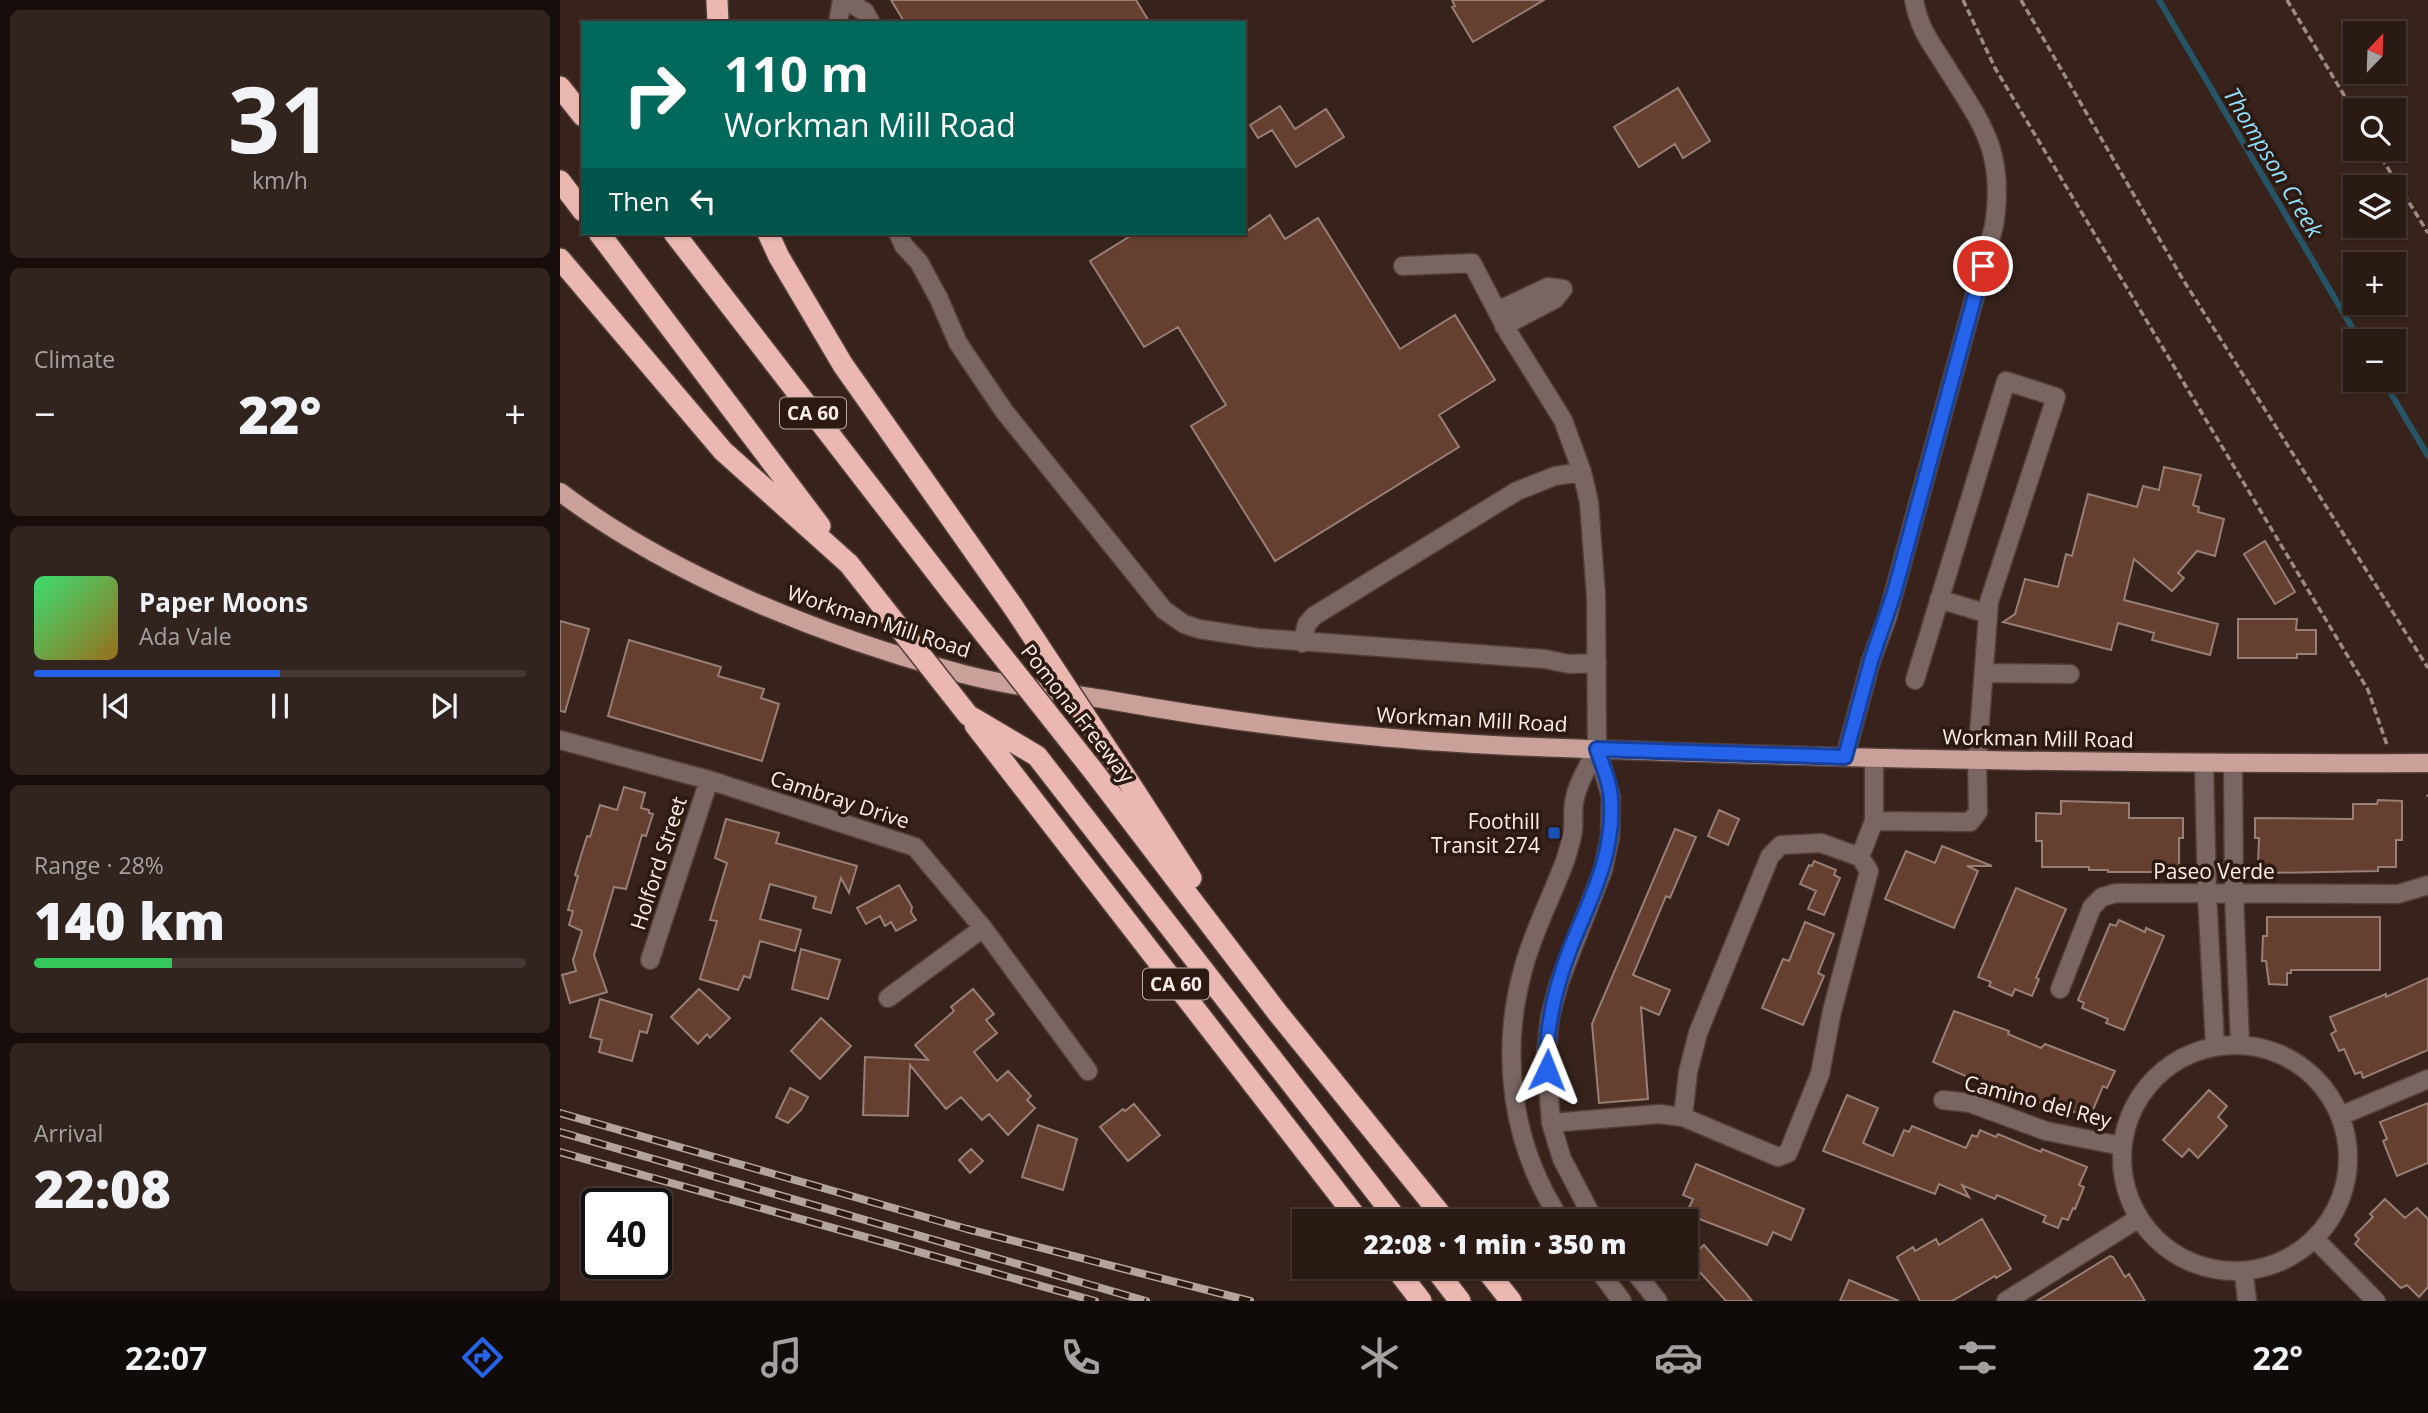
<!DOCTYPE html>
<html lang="en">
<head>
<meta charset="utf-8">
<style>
	body { margin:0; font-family:"Open Sans",sans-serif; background:#31231d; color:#f1f3f6; height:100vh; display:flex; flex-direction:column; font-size:26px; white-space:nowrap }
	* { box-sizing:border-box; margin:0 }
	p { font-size:23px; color:#a5a1a0 }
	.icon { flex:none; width:38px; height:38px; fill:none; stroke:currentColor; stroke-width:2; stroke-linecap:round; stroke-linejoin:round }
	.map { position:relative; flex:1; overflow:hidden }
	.sheet { display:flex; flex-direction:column; gap:10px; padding:10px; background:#170e0b; width:560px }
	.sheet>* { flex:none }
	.guide { position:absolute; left:21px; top:21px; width:665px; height:214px; border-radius:0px; box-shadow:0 2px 5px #0004,0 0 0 2px #453834; background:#00695c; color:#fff; overflow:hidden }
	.needle { width:46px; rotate:23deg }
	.tools { position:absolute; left:1783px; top:21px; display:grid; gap:14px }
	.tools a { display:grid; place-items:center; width:63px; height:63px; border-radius:0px; background:#291a14; box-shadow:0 2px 5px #0004,0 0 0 2px #453834; font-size:35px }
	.speed { position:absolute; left:21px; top:1188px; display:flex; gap:14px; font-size:35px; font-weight:700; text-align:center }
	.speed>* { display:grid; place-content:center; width:91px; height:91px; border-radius:50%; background:#291a14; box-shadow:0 2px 5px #0004,0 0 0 2px #453834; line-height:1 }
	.speed .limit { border:4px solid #111; border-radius:10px; background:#fff; color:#111 }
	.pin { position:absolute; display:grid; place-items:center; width:60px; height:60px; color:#fff; margin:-30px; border:4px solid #fff; border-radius:50%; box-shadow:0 2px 7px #0007 }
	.me { position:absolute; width:77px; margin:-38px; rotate:2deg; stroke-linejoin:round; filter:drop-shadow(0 0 5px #0008) }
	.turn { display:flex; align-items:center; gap:24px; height:147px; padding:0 28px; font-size:32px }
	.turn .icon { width:91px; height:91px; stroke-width:2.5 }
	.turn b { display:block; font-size:49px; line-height:60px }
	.then { display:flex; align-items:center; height:66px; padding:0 28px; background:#0003; gap:14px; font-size:26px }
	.big { font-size:52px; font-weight:800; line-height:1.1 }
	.sheet .card { flex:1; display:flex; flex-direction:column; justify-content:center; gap:10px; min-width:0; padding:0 24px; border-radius:10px; background:#31231d }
	.sheet .dial { align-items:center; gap:0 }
	.dial b { font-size:91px; line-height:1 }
	.song { display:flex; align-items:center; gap:21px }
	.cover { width:84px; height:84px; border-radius:10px; background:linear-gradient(135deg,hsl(140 70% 55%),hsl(40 70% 35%)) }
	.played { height:7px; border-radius:4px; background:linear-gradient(90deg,#2563eb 50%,#453834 50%) }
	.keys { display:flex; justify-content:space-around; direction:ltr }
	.heat { display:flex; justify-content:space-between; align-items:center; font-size:38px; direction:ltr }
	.charge { height:10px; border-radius:5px; background:linear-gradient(90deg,#34c759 28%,#453834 0) }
	.trip { position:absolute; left:732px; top:1209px; width:406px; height:70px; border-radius:0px; background:#291a14; box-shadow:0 2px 5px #0004,0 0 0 2px #453834; font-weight:800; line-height:70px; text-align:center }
	.tab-bar { display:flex; height:112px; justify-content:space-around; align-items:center; background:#100a08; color:#a5a1a0 }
	.tab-bar .icon { width:49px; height:49px }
	.tab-bar .active { color:#2563eb }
	.tab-bar b { font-size:32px; color:#f1f3f6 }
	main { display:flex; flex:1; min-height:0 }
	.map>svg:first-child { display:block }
</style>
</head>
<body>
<main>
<section class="sheet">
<div class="card dial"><b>31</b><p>km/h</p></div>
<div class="card"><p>Climate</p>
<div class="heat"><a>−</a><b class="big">22°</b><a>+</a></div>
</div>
<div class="card">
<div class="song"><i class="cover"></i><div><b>Paper Moons</b><p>Ada Vale</p></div></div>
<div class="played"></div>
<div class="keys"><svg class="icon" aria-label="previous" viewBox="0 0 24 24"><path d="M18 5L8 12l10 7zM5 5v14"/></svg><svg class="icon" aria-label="pause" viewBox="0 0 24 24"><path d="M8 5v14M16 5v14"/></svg><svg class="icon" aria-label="next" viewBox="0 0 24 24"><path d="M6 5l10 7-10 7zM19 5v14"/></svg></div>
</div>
<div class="card"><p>Range · 28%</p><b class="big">140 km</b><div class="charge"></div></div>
<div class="card"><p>Arrival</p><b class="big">22:08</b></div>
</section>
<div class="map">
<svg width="1868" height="1301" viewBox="0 0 1868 1301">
	<rect width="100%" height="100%" fill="#37231b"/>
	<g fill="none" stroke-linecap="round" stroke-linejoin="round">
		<path stroke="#255566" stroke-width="6" d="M 1599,0 L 1800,341
			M 1823,380 L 1868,456"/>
	</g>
	<path fill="#653f2f" stroke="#977f75" stroke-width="2" d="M 331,0 L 576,0 L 590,23 L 345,23 Z
		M 892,0 L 984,0 L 913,42 L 892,7 L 895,6 Z
		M 1118,88 L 1150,141 L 1123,158 L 1115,144 L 1079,167 L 1054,127 Z
		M 720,106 L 735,129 L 766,109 L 784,137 L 736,167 L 712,130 L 698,138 L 690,125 Z
		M 710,215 L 725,239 L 758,218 L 840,349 L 895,315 L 935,380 L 879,415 L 899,447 L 715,561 L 631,426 L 666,405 L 618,327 L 584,347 L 530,261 L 575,233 L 684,233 Z
		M 1604,467 L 1641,475 L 1633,505 L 1639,507 L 1638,512 L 1664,519 L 1655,556 L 1637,551 L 1618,573 L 1624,578 L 1612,591 L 1574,559 L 1564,600 L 1658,624 L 1650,655 L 1592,640 L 1594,633 L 1558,623 L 1551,650 L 1443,622 L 1455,614 L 1465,579 L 1498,587 L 1506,554 L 1512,556 L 1528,494 L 1577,507 L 1583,486 L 1599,490 Z
		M 1705,541 L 1735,592 L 1715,604 L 1684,554 Z
		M 1678,619 L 1737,619 L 1736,630 L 1756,630 L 1756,654 L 1737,654 L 1737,658 L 1678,658 Z
		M 0,621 L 29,629 L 5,712 L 0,711 Z
		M 69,640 L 161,667 L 158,676 L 204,689 L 201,698 L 219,704 L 202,761 L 48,716 Z
		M 64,787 L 85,793 L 81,808 L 89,810 L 89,813 L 93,814 L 86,836 L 82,835 L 66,889 L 54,887 L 34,955 L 47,992 L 10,1003 L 2,975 L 16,971 L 13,960 L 22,931 L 9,925 L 13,911 L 8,910 L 18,876 L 15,875 L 27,836 L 30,837 L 40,805 L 57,810 Z
		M 1818,800 L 1842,801 L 1842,840 L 1836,840 L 1836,867 L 1818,867 L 1818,871 L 1705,873 L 1705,865 L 1698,865 L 1699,838 L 1695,838 L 1695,818 L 1793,819 L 1793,804 L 1817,804 Z
		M 1501,801 L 1569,803 L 1569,818 L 1623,818 L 1623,838 L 1619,838 L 1619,866 L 1613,866 L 1613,872 L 1548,872 L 1548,870 L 1529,870 L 1529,867 L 1482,867 L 1482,841 L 1476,841 L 1476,813 L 1501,814 Z
		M 1159,810 L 1179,819 L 1168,845 L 1148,836 Z
		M 166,819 L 219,833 L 216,843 L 297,866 L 289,893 L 281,878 L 271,913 L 253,908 L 256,897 L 210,884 L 200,919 L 241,930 L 235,951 L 200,941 L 190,978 L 184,976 L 178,990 L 140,979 L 157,921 L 150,920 L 167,863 L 155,858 Z
		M 1115,829 L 1136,837 L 1110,898 L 1106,896 L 1073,975 L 1110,990 L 1099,1015 L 1081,1007 L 1088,1099 L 1039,1103 L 1032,1024 Z
		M 1382,846 L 1432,866 L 1407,866 L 1418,871 L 1394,928 L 1325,899 L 1346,851 L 1375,863 Z
		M 1254,861 L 1276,870 L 1274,875 L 1280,878 L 1264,915 L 1248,909 L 1256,891 L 1240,884 L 1249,865 L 1252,866 Z
		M 339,885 L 352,907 L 351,912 L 356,920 L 336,931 L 331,922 L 325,926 L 320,916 L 306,924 L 297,908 Z
		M 1456,888 L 1506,909 L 1476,978 L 1479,979 L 1472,996 L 1455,989 L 1452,996 L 1429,986 L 1431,982 L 1418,977 Z
		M 1707,917 L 1820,917 L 1820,970 L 1731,970 L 1731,973 L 1727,973 L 1727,985 L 1709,984 L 1706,961 L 1702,961 L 1703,936 L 1707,936 Z
		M 1559,920 L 1585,932 L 1586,928 L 1604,936 L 1564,1030 L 1546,1023 L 1548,1019 L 1522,1008 L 1524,1003 L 1518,1000 L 1550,924 L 1556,926 Z
		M 1245,922 L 1274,934 L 1258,973 L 1264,976 L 1243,1025 L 1202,1008 L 1223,959 L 1229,961 Z
		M 241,949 L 280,960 L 268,999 L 232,989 Z
		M 1868,978 L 1868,1050 L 1803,1078 L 1801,1072 L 1795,1074 L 1784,1049 L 1779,1051 L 1771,1034 L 1776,1031 L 1770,1017 L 1826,994 L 1826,997 Z
		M 139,989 L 170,1018 L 150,1038 L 147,1034 L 138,1044 L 111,1017 Z
		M 413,989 L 434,1014 L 426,1020 L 437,1033 L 414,1052 L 437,1081 L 448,1071 L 471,1096 L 467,1100 L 475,1108 L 448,1135 L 429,1114 L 422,1120 L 401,1097 L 386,1109 L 350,1065 L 348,1116 L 303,1115 L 305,1057 L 368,1060 L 355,1045 L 394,1011 L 391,1007 Z
		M 40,999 L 92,1015 L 87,1033 L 80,1031 L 72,1061 L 39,1052 L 42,1040 L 30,1037 Z
		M 1394,1011 L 1449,1031 L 1448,1034 L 1481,1048 L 1485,1044 L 1555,1071 L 1547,1088 L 1543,1086 L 1532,1112 L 1526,1110 L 1524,1116 L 1507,1109 L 1505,1113 L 1461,1095 L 1459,1099 L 1373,1062 Z
		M 261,1018 L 291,1046 L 260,1079 L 231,1051 Z
		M 230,1088 L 248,1097 L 241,1110 L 228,1123 L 216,1117 Z
		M 1649,1090 L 1667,1106 L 1658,1117 L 1667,1126 L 1638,1158 L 1629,1149 L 1622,1157 L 1603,1140 Z
		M 1287,1095 L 1318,1108 L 1303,1143 L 1333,1156 L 1344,1130 L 1349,1132 L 1352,1126 L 1406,1148 L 1412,1135 L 1417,1137 L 1420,1130 L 1436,1137 L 1438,1134 L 1481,1152 L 1482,1149 L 1527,1167 L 1519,1185 L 1524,1187 L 1515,1209 L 1513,1208 L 1508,1220 L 1502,1218 L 1498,1228 L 1483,1222 L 1486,1216 L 1437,1195 L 1435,1199 L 1402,1185 L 1409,1197 L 1379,1184 L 1375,1194 L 1263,1151 Z
		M 1868,1103 L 1868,1163 L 1837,1176 L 1823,1141 L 1827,1139 L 1820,1122 Z
		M 574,1104 L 600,1135 L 568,1161 L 540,1127 L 563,1109 L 565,1111 Z
		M 478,1125 L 517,1139 L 503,1190 L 462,1177 Z
		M 411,1149 L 423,1161 L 410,1173 L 399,1160 Z
		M 1136,1164 L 1244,1209 L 1231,1240 L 1213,1232 L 1207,1245 L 1126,1214 L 1133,1199 L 1123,1195 Z
		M 1825,1199 L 1845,1218 L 1857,1208 L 1868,1219 L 1868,1287 L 1859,1297 L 1847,1285 L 1841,1288 L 1795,1244 L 1799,1239 L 1795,1235 L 1813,1217 L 1810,1214 Z
		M 1422,1219 L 1451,1269 L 1436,1278 L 1435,1276 L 1392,1301 L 1360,1301 L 1337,1257 L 1353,1247 L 1355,1251 L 1376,1239 L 1379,1245 Z
		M 1144,1245 L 1184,1291 L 1192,1301 L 1166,1301 L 1128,1259 Z
		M 1550,1256 L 1553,1257 L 1565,1277 L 1569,1274 L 1585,1301 L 1477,1301 Z
		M 1289,1280 L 1339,1301 L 1280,1301 Z"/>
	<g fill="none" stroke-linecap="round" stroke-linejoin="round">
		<defs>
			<path id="minor" d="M 285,0 L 305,12 L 311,23
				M 278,23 L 282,0
				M 338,233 L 344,246 L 359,262 L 379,299 L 398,343 L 444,411 L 604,610 L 624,624 L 639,629 L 698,638 L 985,659 L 1009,664 L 1037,663
				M 843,266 L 912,263 L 948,332 L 1003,420 L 1022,472 L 1029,502 L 1036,596 L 1037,749 L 1051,797 L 1050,837 L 1043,870 L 999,983 L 990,1017 L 986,1054 L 991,1123 L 1002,1159 L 1035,1222
				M 937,311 L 988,287 L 1003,289 L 995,299 L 944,326
				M 1379,599 L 1428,614
				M 742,643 L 747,624 L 754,616 L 957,491 L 995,476 L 1022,472
				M 1424,673 L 1510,674
				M 0,740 L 149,780 L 355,847 L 423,928 L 528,1071
				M 1285,757 L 1311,661 L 1327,618 L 1434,226 C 1446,150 1421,123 1383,62 C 1368,39 1359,27 1354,0
				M 1314,758 L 1314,821 L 1410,822 L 1418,812 L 1417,760 L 1429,602 L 1496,397 L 1446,381 L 1355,680
				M 1644,763 L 1647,894 L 1655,1046
				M 1673,764 L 1674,895 L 1680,1044
				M 1300,857 L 1314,821
				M 90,960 L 149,780
				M 1500,989 L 1532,907 L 1542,897 L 1556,893 L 1838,894 L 1868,885
				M 328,998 L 423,928
				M1562 1158a113 113 0 1 1 226 0a113 113 0 1 1-226 0Z
				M 1383,1100 L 1410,1103 L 1486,1131 L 1562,1146
				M 1780,1116 L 1868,1079
				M 991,1123 L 1099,1114 L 1123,1117 L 1128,1072 L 1138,1033 L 1210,856 L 1221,845 L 1261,843 L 1300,857 L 1309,871 L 1272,1011 L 1260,1074 L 1228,1153 L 1218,1157 L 1123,1117
				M 1002,1222 C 951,1146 939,1053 964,966 C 974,930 992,896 1005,861 C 1008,851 1012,840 1013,830 C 1014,819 1012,808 1015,798 C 1018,781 1030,764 1037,749
				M 1755,1239 L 1816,1301
				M 1036,1267 L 1062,1301
				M 1071,1267 L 1098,1301
				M 1684,1274 L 1687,1301
				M 1446,1301 L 1579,1218"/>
			<path id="major" d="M 0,492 C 110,575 260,635 392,671 C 441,685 493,691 543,699 C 632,715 720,728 810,736 C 921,747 1034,749 1146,753 C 1387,761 1627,764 1868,763"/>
			<path id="highway" d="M 157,0 L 158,23
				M 0,87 L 23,116
				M 0,181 L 23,211
				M 39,233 L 260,526
				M 114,233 L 393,594
				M 208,233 L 219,257 L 283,365 L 454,608
				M 0,259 L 163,451 L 289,564
				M 408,715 L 477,756 L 839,1222
				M 415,725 L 800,1222
				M 531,768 L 717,1012 L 887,1222
				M 563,773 L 631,878
				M 835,1267 L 861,1301
				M 874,1267 L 900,1301
				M 924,1267 L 951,1301"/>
		</defs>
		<use href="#minor" stroke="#533f38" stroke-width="21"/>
		<use href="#major" stroke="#533f38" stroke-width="21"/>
		<use href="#highway" stroke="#533f38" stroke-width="24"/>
		<path stroke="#9c8b84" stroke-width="3.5" stroke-dasharray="7 3.5" stroke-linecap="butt" d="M 1403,0 L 1435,68 L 1808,690 L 1827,745
			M 1461,0 L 1622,278 L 1868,668
			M 1727,0 L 1796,115
			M 1816,149 L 1868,233
			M 1867,795 L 1868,796"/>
		<use href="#minor" stroke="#796561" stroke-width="18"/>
		<use href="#major" stroke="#caa199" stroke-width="18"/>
		<use href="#highway" stroke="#eab8b0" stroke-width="21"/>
		<defs>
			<path id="rail" d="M 0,1113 L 407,1229 L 690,1301
				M 0,1132 L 586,1301
				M 0,1152 L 535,1301"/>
		</defs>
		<use href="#rail" stroke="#b4a49e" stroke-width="8"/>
		<use href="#rail" stroke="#2c1a11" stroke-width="5" stroke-dasharray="16" stroke-linecap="butt"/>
		<defs>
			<path id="highway-bridge" d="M 289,564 L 408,715
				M 393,594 L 531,768
				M 454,608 L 563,773"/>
		</defs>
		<use href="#highway-bridge" stroke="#533f38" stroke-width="24" stroke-linecap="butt"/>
		<use href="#highway-bridge" stroke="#eab8b0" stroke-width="21"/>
	</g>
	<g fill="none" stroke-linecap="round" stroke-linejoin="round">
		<defs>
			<path id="route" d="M 987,1070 C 985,1029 995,988 1010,949 C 1030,899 1054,857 1051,801 C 1051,784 1042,765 1037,749 L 1285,757 L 1311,661 L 1334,593 L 1423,266"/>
		</defs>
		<use href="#route" stroke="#184099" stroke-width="18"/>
		<use href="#route" stroke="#2563eb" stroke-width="12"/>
	</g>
	<rect fill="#1a4fb4" stroke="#2c1a11" stroke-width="2.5" x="987" y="826" width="14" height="14" rx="3.5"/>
	<g text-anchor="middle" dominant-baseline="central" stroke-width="7" stroke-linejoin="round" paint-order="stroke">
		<g fill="#2c1a11" stroke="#beaea8" stroke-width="2">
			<rect x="220" y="397.5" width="66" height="31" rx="5"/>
			<rect x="583" y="968.5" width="66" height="31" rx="5"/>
		</g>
		<g font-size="19" font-weight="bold" fill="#fceee9">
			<text x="253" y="413">CA 60</text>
			<text x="616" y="984">CA 60</text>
		</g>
		<g font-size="21" fill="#fceee9" stroke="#2c1a11">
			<text transform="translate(319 621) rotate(18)">Workman Mill Road</text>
			<text transform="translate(518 713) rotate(52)">Pomona Freeway</text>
			<text transform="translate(912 719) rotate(3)">Workman Mill Road</text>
			<text transform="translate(1478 738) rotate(1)">Workman Mill Road</text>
			<text transform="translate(280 799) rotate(18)">Cambray Drive</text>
			<text transform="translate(98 863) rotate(-72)">Holford Street</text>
			<text x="1654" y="871">Paseo Verde</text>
			<text transform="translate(1478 1101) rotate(15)">Camino del Rey</text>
		</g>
		<g font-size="21" fill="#fceee9" stroke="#2c1a11" text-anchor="end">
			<text x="980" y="821">Foothill<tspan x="980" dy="24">Transit 274</tspan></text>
		</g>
		<g font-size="23" font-style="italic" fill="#90dffe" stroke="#2c1a11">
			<text transform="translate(1714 162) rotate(59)">Thompson Creek</text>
		</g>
	</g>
</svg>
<div class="tools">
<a><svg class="needle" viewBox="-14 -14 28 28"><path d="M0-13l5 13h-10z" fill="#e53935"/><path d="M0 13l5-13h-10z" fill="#a5a1a0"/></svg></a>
<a><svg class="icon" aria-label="search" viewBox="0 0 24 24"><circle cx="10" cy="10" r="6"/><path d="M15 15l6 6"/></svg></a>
<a><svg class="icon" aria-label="layers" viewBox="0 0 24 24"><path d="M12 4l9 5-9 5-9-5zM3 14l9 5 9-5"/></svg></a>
<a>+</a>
<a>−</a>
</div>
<div class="speed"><div class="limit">40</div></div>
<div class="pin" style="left:1423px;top:266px;background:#d93025"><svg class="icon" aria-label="arrive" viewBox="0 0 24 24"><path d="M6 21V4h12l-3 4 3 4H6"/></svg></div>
<svg class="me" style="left:987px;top:1070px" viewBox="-20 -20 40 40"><path d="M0-17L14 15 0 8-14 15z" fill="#2563eb" stroke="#fff" stroke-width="4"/></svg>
<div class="trip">22:08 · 1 min · 350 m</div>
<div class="guide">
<div class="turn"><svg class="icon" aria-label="right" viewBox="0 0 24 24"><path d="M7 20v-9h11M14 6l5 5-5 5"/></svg><div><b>110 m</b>Workman Mill Road</div></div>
<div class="then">Then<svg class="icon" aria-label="left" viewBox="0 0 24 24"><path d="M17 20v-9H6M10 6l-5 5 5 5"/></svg></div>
</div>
</div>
</main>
<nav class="tab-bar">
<b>22:07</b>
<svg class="icon active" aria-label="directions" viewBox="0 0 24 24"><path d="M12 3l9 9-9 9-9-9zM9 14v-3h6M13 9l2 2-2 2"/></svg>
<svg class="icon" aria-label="music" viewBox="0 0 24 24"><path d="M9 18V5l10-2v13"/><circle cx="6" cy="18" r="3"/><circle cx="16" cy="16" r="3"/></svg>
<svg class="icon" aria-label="phone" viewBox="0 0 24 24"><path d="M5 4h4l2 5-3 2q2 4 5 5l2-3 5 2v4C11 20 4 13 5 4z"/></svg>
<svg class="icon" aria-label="climate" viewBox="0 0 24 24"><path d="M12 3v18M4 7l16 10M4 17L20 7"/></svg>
<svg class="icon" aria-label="car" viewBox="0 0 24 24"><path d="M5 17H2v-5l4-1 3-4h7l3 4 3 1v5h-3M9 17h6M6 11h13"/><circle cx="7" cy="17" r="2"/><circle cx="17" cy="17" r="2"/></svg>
<svg class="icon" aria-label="filters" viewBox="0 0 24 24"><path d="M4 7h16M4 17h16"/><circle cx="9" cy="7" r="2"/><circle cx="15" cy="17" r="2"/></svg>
<b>22°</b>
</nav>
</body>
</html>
